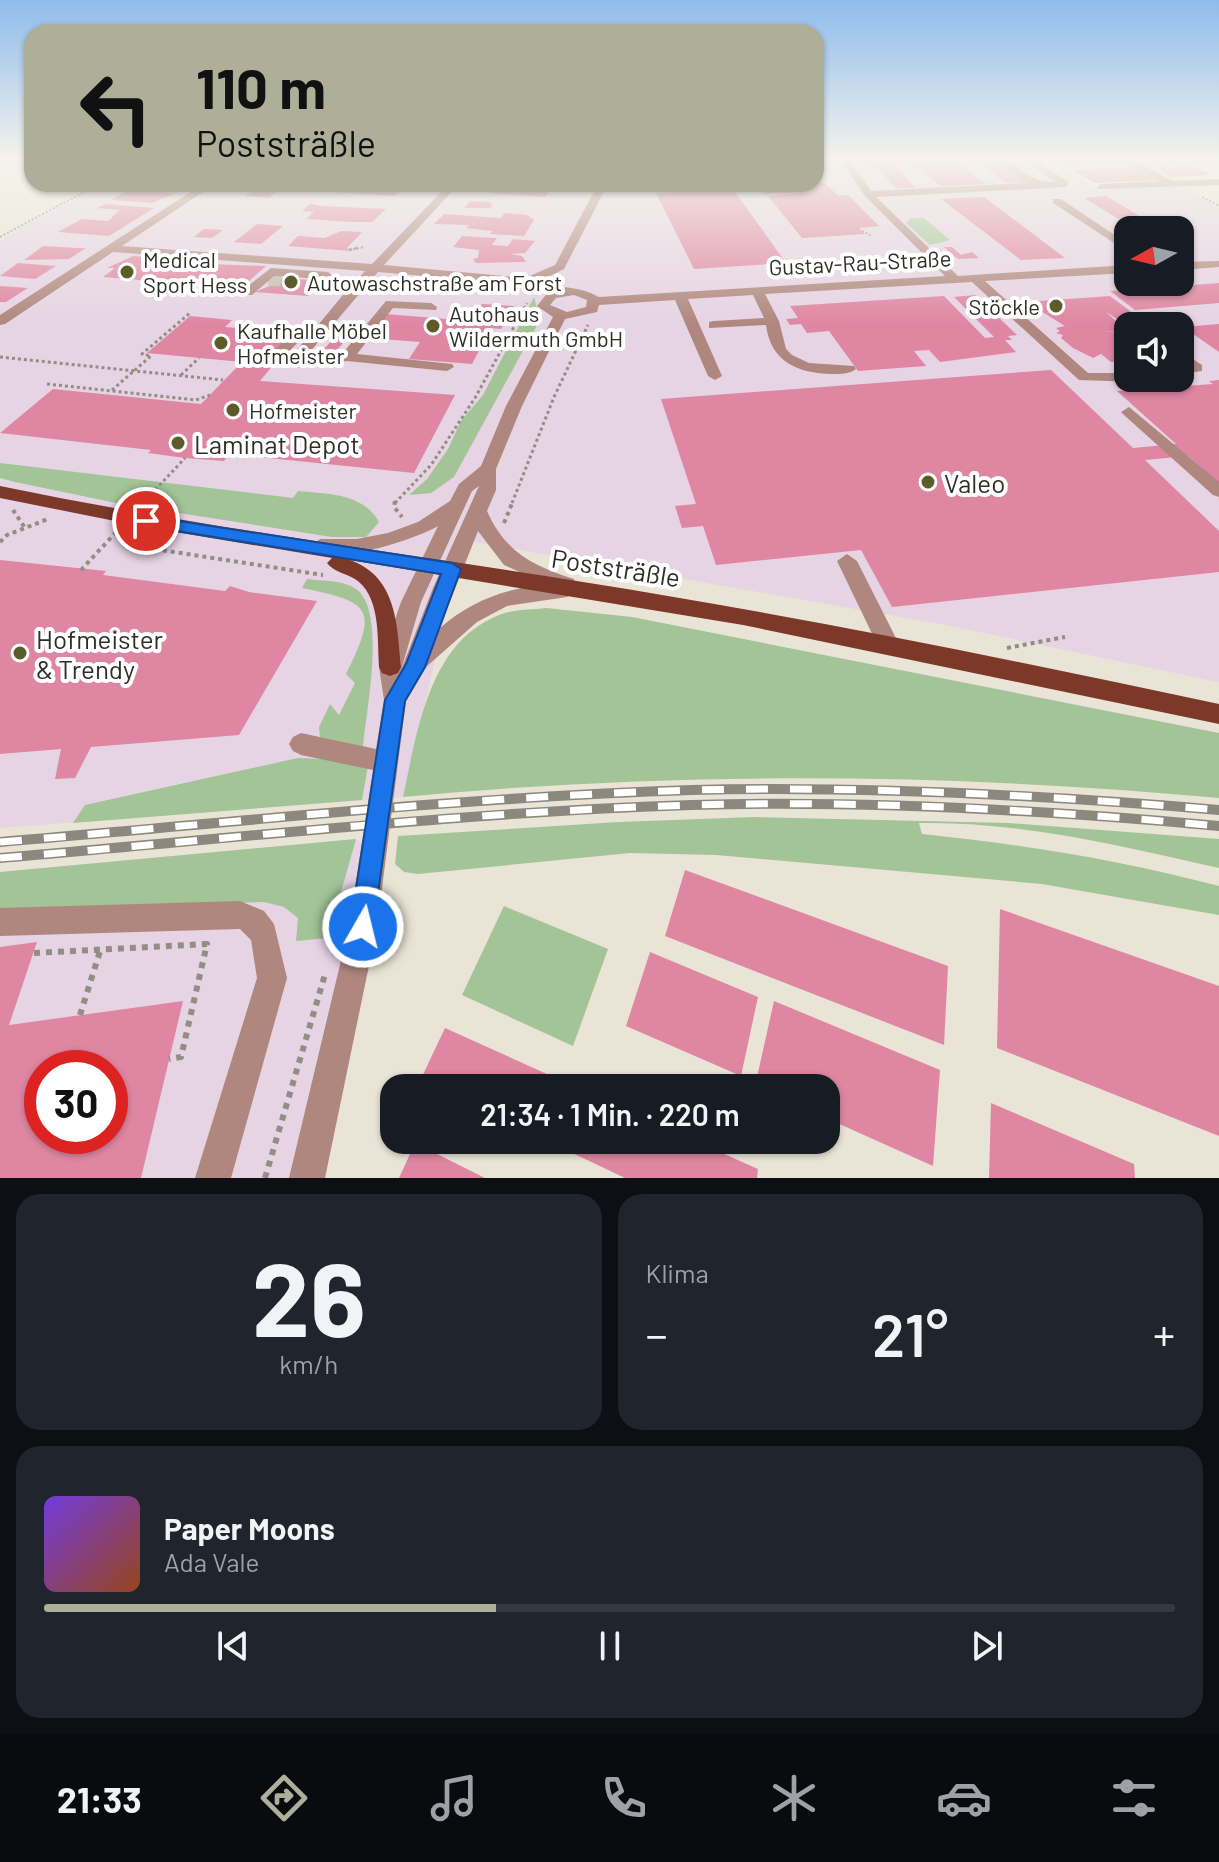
<!DOCTYPE html>
<html lang="de">
<head>
<meta charset="utf-8">
<style>
	body { margin:0; font-family:Barlow,sans-serif; background:#20242c; color:#f1f3f6; height:100vh; display:flex; flex-direction:column; font-size:30px; white-space:nowrap }
	* { box-sizing:border-box; margin:0 }
	p { font-size:26px; color:#9ea1a6 }
	.icon { flex:none; width:44px; height:44px; fill:none; stroke:currentColor; stroke-width:2; stroke-linecap:round; stroke-linejoin:round }
	.map { position:relative; height:1178px; overflow:hidden }
	.details { display:flex; flex-direction:column; gap:16px; padding:16px; background:#0d0f14; flex:1 }
	.details>* { flex:none }
	.guide { position:absolute; left:24px; top:24px; width:800px; height:168px; border-radius:24px; box-shadow:0 2px 6px #0004; background:#aeaf99; color:#111; overflow:hidden }
	.needle { width:52px; rotate:262deg }
	.controls { position:absolute; left:1114px; top:216px; display:grid; gap:16px }
	.controls a { display:grid; place-items:center; width:80px; height:80px; border-radius:16px; background:#171b24; box-shadow:0 2px 6px #0004; font-size:40px }
	.speed { position:absolute; left:24px; top:1050px; display:flex; gap:16px; font-size:40px; font-weight:700; text-align:center }
	.speed>* { display:grid; place-content:center; width:104px; height:104px; border-radius:50%; background:#171b24; box-shadow:0 2px 6px #0004; line-height:1 }
	.speed .limit { border:12px solid #d22; background:#fff; color:#111 }
	.pin { position:absolute; display:grid; place-items:center; width:68px; height:68px; color:#fff; margin:-34px; border:4px solid #fff; border-radius:50%; box-shadow:0 2px 8px #0007 }
	.me { position:absolute; width:88px; margin:-44px; rotate:8deg; stroke-linejoin:round; filter:drop-shadow(0 0 6px #0008) }
	.turn { display:flex; align-items:center; gap:28px; height:168px; padding:0 40px; font-size:36px }
	.turn .icon { width:104px; height:104px; stroke-width:2.5 }
	.turn b { display:block; font-size:56px; line-height:68px }
	.big { font-size:60px; font-weight:600; line-height:1.1 }
	.details .tile { flex:1; display:flex; flex-direction:column; justify-content:center; gap:12px; min-width:0; padding:0 28px; border-radius:24px; background:#20242c }
	.details .dial { align-items:center; gap:0 }
	.dial b { font-size:104px; line-height:1 }
	.song { display:flex; align-items:center; gap:24px }
	.cover { width:96px; height:96px; border-radius:12px; background:linear-gradient(135deg,hsl(260 70% 55%),hsl(20 70% 35%)) }
	.played { height:8px; border-radius:4px; background:linear-gradient(90deg,#aeaf99 40%,#363941 40%) }
	.keys { display:flex; justify-content:space-around; direction:ltr }
	.heat { display:flex; justify-content:space-between; align-items:center; font-size:44px; direction:ltr }
	.details .tiles { flex:1; display:grid; gap:16px; grid-template-columns:1fr 1fr }
	.tile:last-child { grid-column:span 2 }
	.trip { position:absolute; left:380px; top:1074px; width:460px; height:80px; border-radius:24px; background:#171b24; box-shadow:0 2px 6px #0004; font-weight:600; line-height:80px; text-align:center }
	.dock { display:flex; height:128px; justify-content:space-around; align-items:center; background:#090b0e; color:#9ea1a6 }
	.dock .icon { width:56px; height:56px }
	.dock .active { color:#aeaf99 }
	.dock b { font-size:36px; color:#f1f3f6 }
	.map>svg:first-child { display:block }
</style>
</head>
<body>
<div class="map">
<svg width="1219" height="1178" viewBox="0 0 1219 1178">
	<rect width="100%" height="100%" fill="#e9e4d5"/>
	<path fill="#e6d3e4" fill-rule="evenodd" d="M 816,160 L 1049,160 L 1097,189 L 1178,185 L 1219,207 L 1219,682 L 941,624 L 463,540 L 403,797 L 0,828 L 0,240 L 102,184 L 816,184 ZM 1128,230 L 1180,230 L 1180,282 L 1128,282 ZM 1128,326 L 1180,326 L 1180,378 L 1128,378 Z
		M 356,839 L 386,858 L 306,1178 L 0,1178 L 0,872 ZM 42,1068 L 110,1068 L 110,1136 L 42,1136 Z"/>
	<path fill="#a3c497" d="M 911,218 L 924,218 L 950,240 L 930,245 L 906,223 Z
		M 534,297 L 538,312 L 536,327 L 454,477 L 431,493 L 409,495 L 427,479 L 448,449 L 461,421 L 483,395 Z
		M 0,463 L 293,498 L 298,491 C 328,494 363,493 379,522 L 366,537 L 332,537 L 121,504 L 15,482 L 0,478 Z
		M 307,579 C 321,581 344,580 356,589 C 387,611 366,711 363,747 L 320,737 L 319,727 L 330,704 L 339,715 L 355,683 L 346,674 C 379,608 371,602 302,588 Z
		M 546,608 L 632,617 L 1219,733 L 1219,798 C 946,773 676,771 403,797 C 417,734 428,644 497,616 C 512,609 531,610 546,608 Z
		M 298,758 L 344,760 L 368,766 L 362,800 L 73,823 L 85,805 Z
		M 754,817 L 1009,823 L 1219,839 L 1219,868 C 1122,846 1018,821 919,823 L 922,834 C 1027,845 1116,859 1219,886 L 1219,915 L 1042,884 L 716,855 L 630,853 L 418,874 L 404,872 L 395,864 L 398,836 L 619,822 Z
		M 356,839 L 328,938 L 296,941 L 298,918 L 284,907 L 264,902 L 0,911 L 0,872 Z
		M 504,906 L 608,949 L 573,1046 L 462,995 Z"/>
	<path fill="#df86a3" fill-rule="evenodd" d="M 866,160 L 890,160 L 915,188 L 896,188 L 876,168 L 860,165 Z
		M 953,160 L 986,184 L 941,186 L 910,162 Z
		M 975,160 L 993,160 L 1025,182 L 1006,183 Z
		M 1056,160 L 1120,160 L 1128,164 L 1068,167 Z
		M 1173,164 L 1188,164 L 1211,175 L 1170,177 L 1157,167 L 1179,168 Z
		M 1133,167 L 1157,180 L 1095,183 L 1073,170 Z
		M 816,182 L 823,182 L 839,196 L 848,195 L 879,226 L 859,228 L 865,234 L 802,238 L 768,196 L 812,192 L 763,194 L 755,184 Z
		M 143,184 L 183,184 L 175,189 L 138,187 Z
		M 232,184 L 287,184 L 269,198 L 245,196 L 254,190 L 225,188 Z
		M 309,184 L 407,184 L 395,196 L 301,190 Z
		M 495,185 L 551,189 L 545,197 L 489,193 Z
		M 733,189 L 786,263 L 694,269 L 656,193 Z
		M 128,190 L 177,193 L 152,203 L 111,200 Z
		M 1106,196 L 1163,230 L 1137,230 L 1084,198 Z
		M 984,197 L 1065,258 L 1021,260 L 941,199 Z
		M 470,201 L 489,202 L 493,204 L 490,208 L 464,208 Z
		M 105,204 L 154,208 L 109,236 L 58,232 L 82,219 L 108,221 L 120,210 L 97,208 Z
		M 310,204 L 322,206 L 386,209 L 372,222 L 353,222 L 306,219 L 314,212 L 302,211 Z
		M 504,213 L 527,215 L 534,220 L 524,236 L 490,234 L 492,231 L 466,228 L 469,225 L 434,224 L 444,214 L 501,218 Z
		M 257,224 L 283,226 L 261,244 L 234,242 Z
		M 204,229 L 223,230 L 212,238 L 194,237 Z
		M 341,231 L 362,232 L 347,248 L 350,251 L 288,246 L 298,236 L 325,238 Z
		M 462,236 L 497,238 L 492,245 L 508,246 L 513,239 L 535,241 L 525,253 L 510,254 L 522,256 L 526,262 L 476,263 L 473,259 L 478,258 L 479,250 L 453,247 Z
		M 43,246 L 78,248 L 86,248 L 69,259 L 24,260 Z
		M 944,247 L 952,247 L 961,255 L 972,252 L 979,258 L 958,259 Z
		M 133,256 L 188,260 L 185,263 L 266,266 L 241,288 L 218,286 L 214,290 L 206,290 L 211,286 L 103,277 L 115,268 L 107,268 Z
		M 18,263 L 56,266 L 35,279 L 0,276 Z
		M 271,277 L 323,281 L 308,296 L 255,292 L 272,285 L 275,282 L 266,282 Z
		M 1219,283 L 1219,303 L 1135,310 L 1110,291 Z
		M 0,286 L 28,288 L 6,302 L 0,302 Z
		M 975,295 L 1017,335 L 1008,336 L 1012,340 L 1005,340 L 1016,352 L 940,362 L 929,350 L 914,351 L 926,366 L 858,371 L 829,331 L 807,333 L 801,324 L 790,325 L 786,319 L 798,318 L 790,306 L 944,296 L 985,338 L 994,337 L 954,297 Z
		M 1110,296 L 1150,326 L 1127,326 L 1105,311 L 1127,331 L 1103,332 L 1123,332 L 1128,336 L 1128,339 L 1120,340 L 1128,345 L 1128,361 L 1111,362 L 1101,354 L 1093,358 L 1073,348 L 1061,338 L 1063,335 L 1056,333 L 1060,331 L 1056,328 L 1065,326 L 1026,302 Z
		M 482,304 L 514,306 L 501,329 L 491,328 L 472,364 L 409,359 L 420,342 L 368,338 L 386,314 L 482,322 L 473,319 Z
		M 190,316 L 232,320 L 225,327 L 293,332 L 267,359 L 278,359 L 260,381 L 455,395 L 414,473 L 230,454 L 224,461 L 185,458 L 148,453 L 151,450 L 0,433 L 53,389 L 201,404 L 242,362 L 147,353 Z
		M 1219,324 L 1219,352 L 1183,327 Z
		M 344,327 L 356,328 L 337,350 L 324,349 Z
		M 1051,370 L 1133,448 L 1176,444 L 1117,391 L 1213,384 L 1209,381 L 1219,380 L 1219,483 L 1188,456 L 1145,460 L 1219,531 L 1219,572 L 892,607 L 861,550 L 716,565 L 703,526 L 682,528 L 675,506 L 696,504 L 661,399 Z
		M 0,560 L 106,571 L 103,575 L 225,591 L 230,586 L 249,592 L 317,601 L 239,735 L 91,747 L 75,778 L 55,779 L 61,749 L 0,754 Z
		M 685,870 L 948,966 L 944,1045 L 665,936 Z
		M 1000,909 L 1219,986 L 1219,1136 L 997,1048 Z
		M 37,942 L 9,1025 L 183,1001 L 141,1178 L 0,1178 L 0,947 ZM 42,1068 L 110,1068 L 110,1136 L 42,1136 Z
		M 650,952 L 758,997 L 741,1076 L 626,1026 Z
		M 774,1001 L 940,1070 L 933,1166 L 826,1118 L 826,1088 L 755,1086 Z
		M 445,1028 L 578,1088 L 435,1088 L 420,1081 Z
		M 991,1103 L 1134,1164 L 1135,1178 L 989,1178 Z
		M 545,1140 L 693,1140 L 758,1169 L 757,1178 L 625,1178 Z
		M 415,1143 L 485,1178 L 399,1178 Z"/>
	<g fill="none" stroke-linecap="round" stroke-linejoin="round">
		<path stroke="#c4bfb2" stroke-width="13" stroke-dasharray="13 6" stroke-linecap="butt" d="M 268,279 L 320,283"/>
		<path stroke="#928e84" stroke-width="2" stroke-dasharray="2 2" stroke-linecap="butt" d="M 1202,197 L 1219,206
			M 862,231 L 872,236
			M 0,237 L 99,184
			M 349,250 L 364,247"/>
		<path stroke="#928e84" stroke-width="3" stroke-dasharray="3 3" stroke-linecap="butt" d="M 349,250 L 357,248
			M 152,292 L 165,282
			M 201,296 L 209,290
			M 0,357 L 223,380
			M 181,375 L 199,358
			M 47,384 L 196,400 L 210,395
			M 112,390 L 151,356 L 142,354 L 191,312
			M 395,503 L 431,465 L 475,398 L 527,303
			M 512,503 L 554,397 L 588,325"/>
		<path stroke="#928e84" stroke-width="4" stroke-dasharray="4 4" stroke-linecap="butt" d="M 395,501 L 394,507 L 402,517
			M 13,510 L 25,528
			M 504,523 L 513,501
			M 120,533 L 135,546 L 323,575
			M 0,542 L 7,535 L 48,519
			M 1007,648 L 1065,637"/>
		<path stroke="#928e84" stroke-width="6" stroke-dasharray="6 6" stroke-linecap="butt" d="M 34,953 L 207,944 L 181,1057 L 169,1059
			M 80,1015 L 101,948
			M 265,1178 L 326,971"/>
		<path fill="#af877e" fill-rule="evenodd" d="M 841,160 L 850,160 L 871,191 L 1026,183 L 996,160 C 1022,160 1022,183 1056,182 L 1023,160 L 1034,160 L 1069,182 L 1066,187 L 876,197 L 958,276 L 1128,265 L 1128,273 L 985,281 L 1088,373 L 1128,373 L 1128,378 L 1144,378 L 1137,382 L 1079,380 L 972,282 L 765,294 L 779,321 L 786,349 L 792,355 L 809,363 L 854,366 L 856,369 C 849,374 841,374 832,374 C 797,373 771,362 766,325 L 709,328 L 709,322 L 714,321 L 764,318 L 753,295 L 688,299 L 722,376 L 715,380 L 708,376 L 675,300 L 599,305 L 597,312 L 565,319 L 522,406 L 496,469 L 496,490 L 487,511 C 505,552 533,566 574,579 L 577,590 L 567,597 L 507,606 L 477,622 L 426,667 L 406,701 L 377,927 L 325,1178 L 289,1178 L 349,927 L 373,770 L 301,755 L 293,751 L 289,744 L 293,737 L 301,733 L 376,749 L 384,700 L 379,667 L 401,602 L 438,526 C 416,539 328,569 311,546 L 320,539 L 357,539 L 388,533 L 418,522 L 450,501 L 459,484 L 481,466 L 506,406 L 553,317 L 537,306 L 548,292 L 526,285 L 378,272 L 303,360 L 342,354 L 386,301 L 431,303 L 437,307 L 436,310 L 393,308 L 357,354 L 452,364 L 454,367 L 447,371 L 347,361 L 295,368 L 288,361 L 306,339 L 300,340 L 279,362 L 269,362 L 269,356 L 291,333 L 314,330 L 347,290 L 332,288 L 324,279 L 274,276 L 252,295 L 244,295 L 244,289 L 271,268 L 328,272 L 340,282 L 353,284 L 365,271 L 113,252 L 5,324 L 0,325 L 0,315 L 203,184 L 215,184 L 122,246 L 372,264 L 449,184 L 459,184 L 384,265 L 525,278 L 555,265 L 598,184 L 608,184 L 564,269 L 538,282 C 559,288 580,286 599,297 L 945,276 L 865,196 ZM 574,295 L 587,300 L 586,307 L 567,312 L 550,305 L 556,298 ZM 479,486 L 433,588 L 401,670 L 421,602 L 472,491 ZM 478,531 L 504,565 L 546,584 C 505,589 470,601 439,629 Z
			M 1121,160 L 1132,160 L 1174,181 L 1219,179 L 1219,185 L 1097,189 L 1100,184 L 1160,181 Z
			M 121,184 L 133,184 L 124,189 Z
			M 1053,199 L 1061,199 L 1128,244 L 1128,252 L 1053,203 Z
			M 1219,261 L 1219,267 L 1180,270 L 1180,262 Z
			M 1180,351 L 1202,365 L 1202,371 L 1180,374 L 1180,366 L 1184,365 L 1180,362 Z
			M 1129,407 L 1219,482 L 1219,497 L 1213,495 L 1124,415 L 1121,412 Z
			M 847,554 L 857,561 L 900,646 L 897,652 L 881,652 L 878,646 L 837,561 Z
			M 240,901 L 264,911 L 274,924 L 287,978 L 231,1178 L 195,1178 L 257,978 L 251,940 L 240,929 L 0,936 L 0,908 Z"/>
		<path fill="#7c392a" fill-rule="evenodd" d="M 0,486 C 193,526 389,551 583,582 C 797,616 1008,659 1219,704 L 1219,724 L 743,625 L 350,560 C 397,577 397,624 401,667 L 398,673 L 390,676 L 382,673 L 379,667 C 377,641 381,601 359,582 C 350,574 334,573 327,563 L 332,558 L 145,527 L 0,498 Z"/>
		<defs>
			<path id="rail" d="M 0,842 C 230,823 461,797 692,790 C 868,786 1044,795 1219,810
				M 0,858 C 230,839 461,812 692,805 C 868,800 1044,810 1219,826"/>
		</defs>
		<use href="#rail" stroke="#8c887e" stroke-width="10"/>
		<use href="#rail" stroke="#fff" stroke-width="7" stroke-dasharray="22" stroke-linecap="butt"/>
		<path stroke="#928e84" stroke-width="3" stroke-dasharray="3 3" stroke-linecap="butt" d="M 143,503 L 185,458"/>
		<path stroke="#928e84" stroke-width="4" stroke-dasharray="4 4" stroke-linecap="butt" d="M 81,570 L 145,501"/>
	</g>
	<linearGradient id="sky" x2="0" y2="1"><stop stop-color="#8ebcec"/><stop offset="0.49" stop-color="#f5f3ec"/><stop offset="1" stop-color="#f5f3ec" stop-opacity="0"/></linearGradient>
	<rect width="1219" height="325" fill="url(#sky)"/>
	<path fill="#1a73e8" stroke="#114b97" stroke-width="2" d="M 146,516 L 452,563 L 461,569 L 425,667 L 405,701 L 372,936 L 363,940 L 354,936 L 350,927 L 385,700 L 406,664 L 441,574 L 140,525 L 137,521 Z"/>
	<g fill="#5d5b28" stroke="#fff" stroke-width="3">
		<circle cx="127" cy="272" r="8"/>
		<circle cx="291" cy="282" r="8"/>
		<circle cx="1056" cy="306" r="8"/>
		<circle cx="433" cy="326" r="8"/>
		<circle cx="221" cy="343" r="8"/>
		<circle cx="233" cy="410" r="8"/>
		<circle cx="178" cy="443" r="8"/>
		<circle cx="928" cy="482" r="8"/>
		<circle cx="20" cy="653" r="8"/>
	</g>
	<g text-anchor="middle" dominant-baseline="central" stroke-width="8" stroke-linejoin="round" paint-order="stroke">
		<g font-size="22" fill="#2f2d28" stroke="#fff" text-anchor="start">
			<text x="143" y="259">Medical<tspan x="143" dy="25">Sport Hess</tspan></text>
			<text x="307" y="282">Autowaschstraße am Forst</text>
			<text x="1040" y="306" text-anchor="end">Stöckle</text>
			<text x="449" y="313">Autohaus<tspan x="449" dy="25">Wildermuth GmbH</tspan></text>
			<text x="237" y="330">Kaufhalle Möbel<tspan x="237" dy="25">Hofmeister</tspan></text>
			<text x="249" y="410">Hofmeister</text>
		</g>
		<g font-size="22" fill="#2f2d28" stroke="#fff">
			<text transform="translate(860 262) rotate(-3)">Gustav-Rau-Straße</text>
		</g>
		<g font-size="26" fill="#2f2d28" stroke="#fff" text-anchor="start">
			<text x="194" y="443">Laminat Depot</text>
			<text x="944" y="482">Valeo</text>
			<text x="36" y="638">Hofmeister<tspan x="36" dy="30">&amp; Trendy</tspan></text>
		</g>
		<g font-size="26" fill="#2f2d28" stroke="#fff">
			<text transform="translate(616 567) rotate(9)">Poststräßle</text>
		</g>
	</g>
</svg>
<div class="controls">
<a><svg class="needle" viewBox="-14 -14 28 28"><path d="M0-13l5 13h-10z" fill="#e53935"/><path d="M0 13l5-13h-10z" fill="#9ea1a6"/></svg></a>
<a><svg class="icon" aria-label="sound" viewBox="0 0 24 24"><path d="M4 9h4l5-4v14l-5-4H4zM17 9q2 3 0 6"/></svg></a>
</div>
<div class="speed"><div class="limit">30</div></div>
<div class="pin" style="left:146px;top:521px;background:#d93025"><svg class="icon" aria-label="arrive" viewBox="0 0 24 24"><path d="M6 21V4h12l-3 4 3 4H6"/></svg></div>
<svg class="me" style="left:363px;top:927px" viewBox="-20 -20 40 40"><circle r="17" fill="#1a73e8" stroke="#fff" stroke-width="3"/><path d="M0-11L8 9 0 5-8 9z" fill="#fff"/></svg>
<div class="trip">21:34 · 1 Min. · 220 m</div>
<div class="guide">
<div class="turn"><svg class="icon" aria-label="left" viewBox="0 0 24 24"><path d="M17 20v-9H6M10 6l-5 5 5 5"/></svg><div><b>110 m</b>Poststräßle</div></div>
</div>
</div>
<section class="details">
<div class="tiles">
<div class="tile dial"><b>26</b><p>km/h</p></div>
<div class="tile"><p>Klima</p>
<div class="heat"><a>−</a><b class="big">21°</b><a>+</a></div>
</div>
<div class="tile">
<div class="song"><i class="cover"></i><div><b>Paper Moons</b><p>Ada Vale</p></div></div>
<div class="played"></div>
<div class="keys"><svg class="icon" aria-label="previous" viewBox="0 0 24 24"><path d="M18 5L8 12l10 7zM5 5v14"/></svg><svg class="icon" aria-label="pause" viewBox="0 0 24 24"><path d="M8 5v14M16 5v14"/></svg><svg class="icon" aria-label="next" viewBox="0 0 24 24"><path d="M6 5l10 7-10 7zM19 5v14"/></svg></div>
</div>
</div>
</section>
<nav class="dock">
<b>21:33</b>
<svg class="icon active" aria-label="directions" viewBox="0 0 24 24"><path d="M12 3l9 9-9 9-9-9zM9 14v-3h6M13 9l2 2-2 2"/></svg>
<svg class="icon" aria-label="music" viewBox="0 0 24 24"><path d="M9 18V5l10-2v13"/><circle cx="6" cy="18" r="3"/><circle cx="16" cy="16" r="3"/></svg>
<svg class="icon" aria-label="phone" viewBox="0 0 24 24"><path d="M5 4h4l2 5-3 2q2 4 5 5l2-3 5 2v4C11 20 4 13 5 4z"/></svg>
<svg class="icon" aria-label="climate" viewBox="0 0 24 24"><path d="M12 3v18M4 7l16 10M4 17L20 7"/></svg>
<svg class="icon" aria-label="car" viewBox="0 0 24 24"><path d="M5 17H2v-5l4-1 3-4h7l3 4 3 1v5h-3M9 17h6M6 11h13"/><circle cx="7" cy="17" r="2"/><circle cx="17" cy="17" r="2"/></svg>
<svg class="icon" aria-label="filters" viewBox="0 0 24 24"><path d="M4 7h16M4 17h16"/><circle cx="9" cy="7" r="2"/><circle cx="15" cy="17" r="2"/></svg>
</nav>
</body>
</html>
